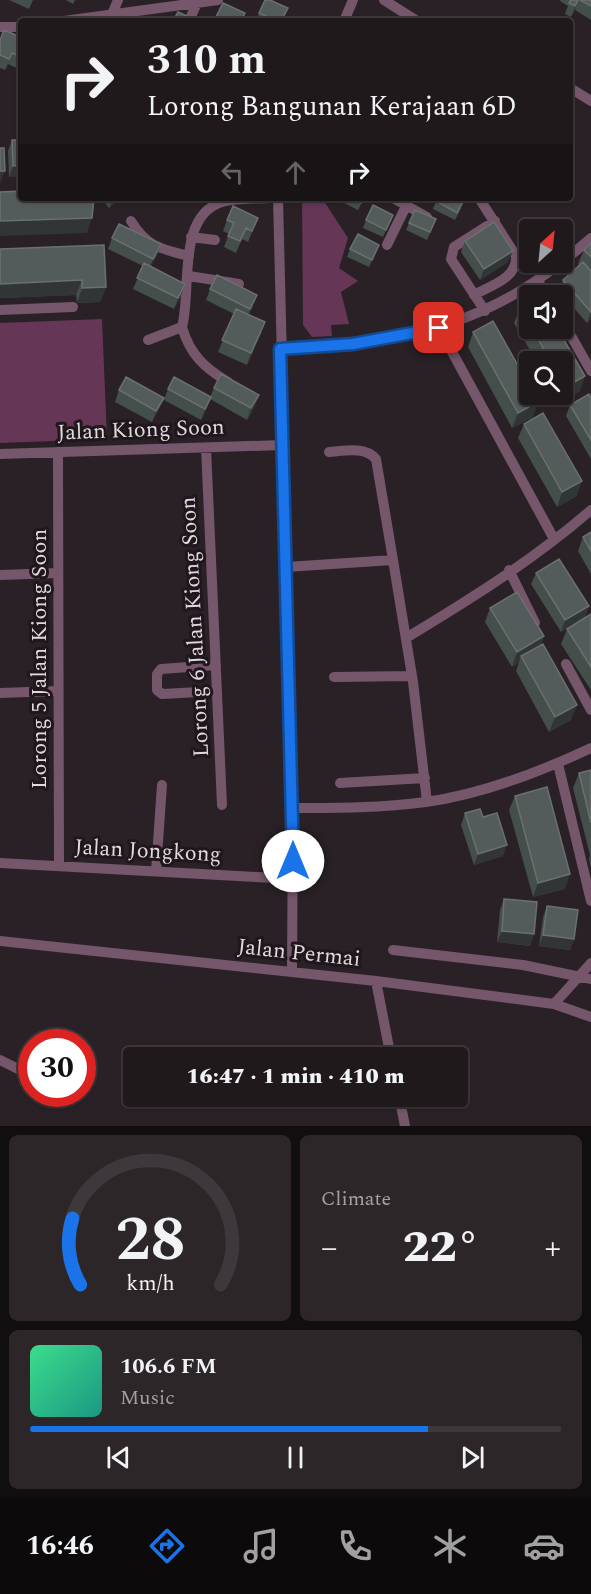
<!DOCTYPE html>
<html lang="en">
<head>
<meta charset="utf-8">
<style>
	body { margin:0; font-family:Spectral,serif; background:#2c2629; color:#f1f3f6; height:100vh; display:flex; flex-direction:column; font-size:22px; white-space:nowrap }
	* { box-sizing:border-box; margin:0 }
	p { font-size:20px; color:#a1a0a3 }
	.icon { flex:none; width:33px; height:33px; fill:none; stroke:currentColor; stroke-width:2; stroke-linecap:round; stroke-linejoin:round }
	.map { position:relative; height:1126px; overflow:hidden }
	.panel { display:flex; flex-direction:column; gap:9px; padding:9px; background:#110e0f; flex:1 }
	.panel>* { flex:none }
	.guide { position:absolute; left:18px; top:18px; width:555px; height:183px; border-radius:6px; box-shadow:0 2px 4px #0004,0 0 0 2px #3c383b; background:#1f191c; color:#f1f3f6; overflow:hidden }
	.needle { width:39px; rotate:27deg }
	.controls { position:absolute; left:519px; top:219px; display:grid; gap:12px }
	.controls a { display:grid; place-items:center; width:54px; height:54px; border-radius:6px; background:#1f191c; box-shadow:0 2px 4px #0004,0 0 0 2px #3c383b; font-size:30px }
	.speed { position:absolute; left:18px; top:1029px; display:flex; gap:12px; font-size:30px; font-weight:700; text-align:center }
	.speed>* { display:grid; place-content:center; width:78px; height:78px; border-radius:50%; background:#1f191c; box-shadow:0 2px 4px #0004,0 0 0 2px #3c383b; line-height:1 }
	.speed .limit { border:9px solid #d22; background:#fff; color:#111 }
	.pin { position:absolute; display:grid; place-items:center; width:51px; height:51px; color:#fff; margin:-26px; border-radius:12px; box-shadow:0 3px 9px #0006 }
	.me { position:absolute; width:66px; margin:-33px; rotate:0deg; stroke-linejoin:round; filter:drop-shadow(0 0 4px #0008) }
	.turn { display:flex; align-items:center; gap:21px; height:126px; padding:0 30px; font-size:27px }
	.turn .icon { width:78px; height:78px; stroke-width:2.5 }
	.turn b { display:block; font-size:42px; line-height:51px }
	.lanes { display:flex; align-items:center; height:57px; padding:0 30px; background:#0003; justify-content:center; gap:30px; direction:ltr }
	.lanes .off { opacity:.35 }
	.big { font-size:45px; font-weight:800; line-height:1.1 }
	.panel .widget { flex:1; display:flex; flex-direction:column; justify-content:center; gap:9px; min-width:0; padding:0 21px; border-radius:9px; background:#2c2629 }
	.panel .dial { align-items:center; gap:0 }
	.dial svg { height:156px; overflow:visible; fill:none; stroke:#3c383b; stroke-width:7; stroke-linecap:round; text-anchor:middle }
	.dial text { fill:#f1f3f6; stroke:none }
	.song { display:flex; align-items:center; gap:18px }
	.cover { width:72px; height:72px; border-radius:9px; background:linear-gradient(135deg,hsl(150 70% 55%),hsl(170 70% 35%)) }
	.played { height:6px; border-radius:3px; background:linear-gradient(90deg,#1a73e8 75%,#3c383b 75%) }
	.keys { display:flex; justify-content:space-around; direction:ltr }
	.heat { display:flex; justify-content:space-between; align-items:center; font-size:33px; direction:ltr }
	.panel .tiles { flex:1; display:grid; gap:9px; grid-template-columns:1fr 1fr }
	.widget:last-child { grid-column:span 2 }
	.trip { position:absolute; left:123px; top:1047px; width:345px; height:60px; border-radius:6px; background:#1f191c; box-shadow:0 2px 4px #0004,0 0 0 2px #3c383b; font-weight:800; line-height:60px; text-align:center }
	.tabs { display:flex; height:96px; justify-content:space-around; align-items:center; background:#0c0a0b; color:#a1a0a3 }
	.tabs .icon { width:42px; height:42px }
	.tabs .selected { color:#1a73e8 }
	.tabs b { font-size:27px; color:#f1f3f6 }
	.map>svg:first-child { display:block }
</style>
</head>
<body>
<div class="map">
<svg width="591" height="1126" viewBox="0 0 591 1126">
	<rect width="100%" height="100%" fill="#292126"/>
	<path fill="#653655" d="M 302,198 L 322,198 L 348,238 L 339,268 L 358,281 L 341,292 L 349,324 L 331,325 L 332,336 L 312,337 L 303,325 Z
		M 102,319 L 107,439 L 0,443 L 0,323 Z"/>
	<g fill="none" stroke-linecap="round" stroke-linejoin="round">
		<path stroke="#76566a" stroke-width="10" d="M 384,0 L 417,21
			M 110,19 L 118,0
			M 64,21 L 218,0
			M 189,21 L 197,3
			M 344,21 L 353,0
			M 0,27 L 21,27
			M 570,88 L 591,101
			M 278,198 L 293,808 L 292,971
			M 393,198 L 427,217
			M 131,221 C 147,247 161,249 189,256
			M 191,237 L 215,240
			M 387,245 L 410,198
			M 189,276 L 239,284
			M 538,281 L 547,296
			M 474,295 C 490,286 518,278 516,256 L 479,198
			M 0,310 L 73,307
			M 485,311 L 451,259 L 454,247 L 495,221
			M 562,320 L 591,371
			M 182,327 C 190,355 205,368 228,382
			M 439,328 L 554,539
			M 148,340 L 182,327 C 192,291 176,216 222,202 C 236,198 254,199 269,198
			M 280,349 C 412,341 489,328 591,238
			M 206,448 L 222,805
			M 58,452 L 59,866
			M 0,454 L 283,445
			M 393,560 L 413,682 L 427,802
			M 286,567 L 393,560 L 376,459 C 365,446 344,451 329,452
			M 509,570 L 535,623
			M 0,575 L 58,573
			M 406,638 C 469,600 535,559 591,510
			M 566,664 L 591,710
			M 216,665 L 161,669 L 157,674 L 157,690 L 162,694 L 217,691
			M 334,677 L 412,676
			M 0,693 L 58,691
			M 558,764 L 591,901
			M 340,783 L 425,778
			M 293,808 C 337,808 382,808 426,802 C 482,794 540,772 591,748
			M 0,863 L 293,879
			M 156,871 L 162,785
			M 0,941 L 376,981 L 554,1004 L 591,1017
			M 393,950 L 523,965 L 591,979
			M 376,981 L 391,1058
			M 554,1004 L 591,963
			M 0,1060 L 22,1071
			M 399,1096 L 405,1126"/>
	</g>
	<path fill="#444e4b" d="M 9,0 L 33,0 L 29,9 Z
		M 66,0 L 75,0 L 73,4 Z
		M 560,0 L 591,0 L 591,20 L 575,10 L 571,17 L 565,14 L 568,6 L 560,1 Z
		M 288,8 L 282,21 L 257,20 L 259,13 Z
		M 0,40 L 16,40 L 21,42 L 21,70 L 8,64 L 5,70 L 0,68 Z
		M 12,140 L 21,177 L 9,177 L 8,151 Z
		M 101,198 L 120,198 L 109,208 Z
		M 336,198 L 364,198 L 358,210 L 336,199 Z
		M 436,201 L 461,208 L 455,220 L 433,209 Z
		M 393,215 L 383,237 L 363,228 L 366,220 Z
		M 258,218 L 248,242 L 242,239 L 236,253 L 224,247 L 229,234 L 223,231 L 227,220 Z
		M 409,223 L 433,227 L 427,240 L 406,230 Z
		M 112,238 L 161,244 L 151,266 L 185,284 L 181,295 L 174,309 L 133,289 L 143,266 L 108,249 Z
		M 465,241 L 508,262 L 480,280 L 461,252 Z
		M 591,243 L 591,319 L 587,323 L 559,291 L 563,280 L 580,266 L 578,264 L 584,250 Z
		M 379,245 L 369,267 L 347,257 L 350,249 Z
		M 0,249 L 106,287 L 100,302 L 77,303 L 76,295 L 0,298 Z
		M 210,289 L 253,306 L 249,314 L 261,333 L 247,365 L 218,352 L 234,314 L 206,300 Z
		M 530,302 L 530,328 L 557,328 L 580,391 L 561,402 L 556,394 L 562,394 L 562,362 L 537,362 L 514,323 L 520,308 Z
		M 473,332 L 533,417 L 512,428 L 468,347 Z
		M 214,388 L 255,406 L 247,420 L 210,399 L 207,408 L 201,420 L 164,400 L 168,389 L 210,397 Z
		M 119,390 L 159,409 L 152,422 L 115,402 Z
		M 591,398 L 591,459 L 566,416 L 570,405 Z
		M 524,424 L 577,496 L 557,507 L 518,438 Z
		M 591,532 L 591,574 L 578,551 L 583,537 Z
		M 536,573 L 589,606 L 585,617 L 561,632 L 531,584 Z
		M 490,608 L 544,636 L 540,646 L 571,720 L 549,732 L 516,671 L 519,662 L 512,667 L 485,622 Z
		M 591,614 L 591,690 L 561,644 L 567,629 Z
		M 591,770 L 591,868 L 589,859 L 590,855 L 573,788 L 579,773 Z
		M 515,796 L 565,889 L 533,897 L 509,810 Z
		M 465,813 L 483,817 L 503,856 L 474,865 L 461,825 Z
		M 504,899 L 534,934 L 530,946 L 497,942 L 500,910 Z
		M 547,906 L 574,939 L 570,950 L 539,946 L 543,917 Z"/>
	<path fill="#323536" d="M 578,0 L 575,10 L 571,17 L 575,6 Z
		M 21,165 L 21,177 L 9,177 L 13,166 Z
		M 0,171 L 5,171 L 0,183 Z
		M 113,198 L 120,198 L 109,208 Z
		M 92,218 L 87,233 L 0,236 L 0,221 Z
		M 161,244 L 157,256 L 149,270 L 153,259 Z
		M 513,251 L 508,262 L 480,280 L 484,269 Z
		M 82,280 L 76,295 L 0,298 L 0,284 Z
		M 185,284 L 181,295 L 174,309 L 178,298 Z
		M 106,287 L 100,302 L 77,303 L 82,288 Z
		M 257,295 L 253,306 L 246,321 L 250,309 Z
		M 591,312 L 591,319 L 587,323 Z
		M 265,322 L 261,333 L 247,365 L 251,353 Z
		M 585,376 L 580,391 L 561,402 L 566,387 Z
		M 259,395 L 255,406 L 247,420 L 251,408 Z
		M 211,397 L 207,408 L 201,420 L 205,409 Z
		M 164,398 L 159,409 L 152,422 L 156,411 Z
		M 538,402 L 533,417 L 512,428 L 518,413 Z
		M 582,481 L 577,496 L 557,507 L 562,492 Z
		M 589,606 L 585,617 L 561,632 L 565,620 Z
		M 544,636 L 538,650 L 521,656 L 519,662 L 512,667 L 517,652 Z
		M 577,705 L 571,720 L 549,732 L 555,717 Z
		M 507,845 L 503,856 L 474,865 L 478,854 Z
		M 570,874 L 565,889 L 533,897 L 538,883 Z
		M 502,931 L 534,934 L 530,946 L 497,942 Z
		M 543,935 L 574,939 L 570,950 L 539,946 Z"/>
	<path fill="#545c5b" stroke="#6a706f" stroke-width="1.5" d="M 265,0 L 270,0 L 288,8 L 281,21 L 277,21 L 259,13 Z
		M 571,0 L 578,0 L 575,6 L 569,3 Z
		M 580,0 L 591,0 L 591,6 Z
		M 223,3 L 245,13 L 241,21 L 219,21 L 215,19 Z
		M 178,12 L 198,21 L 173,21 Z
		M 4,30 L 18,36 L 16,40 L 21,42 L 21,57 L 12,53 L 9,59 L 0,55 L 0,40 Z
		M 12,140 L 21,140 L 21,165 L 13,166 Z
		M 0,148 L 4,148 L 5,171 L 0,171 Z
		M 21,191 L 21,198 L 94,198 L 92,218 L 0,221 L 0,192 Z
		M 351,198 L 363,198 L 361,203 Z
		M 438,198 L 460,198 L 464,200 L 457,213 L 436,201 Z
		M 373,205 L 393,215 L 386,230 L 366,220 Z
		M 233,206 L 258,218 L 252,231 L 246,228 L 240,241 L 228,236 L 234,223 L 227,220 Z
		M 415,210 L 436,219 L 430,232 L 409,223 Z
		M 494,222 L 513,251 L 484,269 L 465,241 Z
		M 119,224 L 161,244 L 153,259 L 112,238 Z
		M 358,234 L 379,245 L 372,260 L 350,249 Z
		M 591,243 L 591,257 L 584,250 Z
		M 104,245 L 106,287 L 82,288 L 82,280 L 0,284 L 0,249 Z
		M 583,262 L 591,271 L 591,312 L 563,280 Z
		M 144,263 L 185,284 L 178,298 L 137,278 Z
		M 217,275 L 257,295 L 250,309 L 210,289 Z
		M 530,302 L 530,325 L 520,308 Z
		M 236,309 L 265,322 L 251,353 L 222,340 Z
		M 493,321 L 530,387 L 530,394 L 534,394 L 538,402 L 518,413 L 473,332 Z
		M 532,328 L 557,328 L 585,376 L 566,387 L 562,381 L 562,362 L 551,362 Z
		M 221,374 L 259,395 L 251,408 L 214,388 Z
		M 126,377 L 164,398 L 156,411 L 119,390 Z
		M 174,377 L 211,397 L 205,409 L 168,389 Z
		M 589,394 L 591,398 L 591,440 L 570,405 Z
		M 543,413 L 582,481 L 562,492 L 524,424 Z
		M 591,532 L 591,551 L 583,537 Z
		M 559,559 L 589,606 L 565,620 L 536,573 Z
		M 517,592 L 544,636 L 517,652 L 490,608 Z
		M 591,614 L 591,667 L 567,629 Z
		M 543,644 L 577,705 L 555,717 L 521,656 Z
		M 591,770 L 591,823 L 579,773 Z
		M 547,787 L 570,874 L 538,883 L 515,796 Z
		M 480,809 L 483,817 L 497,813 L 507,845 L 478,854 L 465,813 Z
		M 504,899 L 537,902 L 534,934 L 502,931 Z
		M 547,906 L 578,910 L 574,939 L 543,935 Z"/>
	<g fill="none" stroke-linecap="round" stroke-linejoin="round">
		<defs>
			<path id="route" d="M 293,861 L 280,349 L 353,344 L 439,328"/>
		</defs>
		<use href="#route" stroke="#114b97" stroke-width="15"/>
		<use href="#route" stroke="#1a73e8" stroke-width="10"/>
	</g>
	<g text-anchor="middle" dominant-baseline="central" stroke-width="6" stroke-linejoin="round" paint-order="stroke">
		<g font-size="22" fill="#dfd9dc" stroke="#1f171c">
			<text transform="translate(141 430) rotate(-2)">Jalan Kiong Soon</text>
			<text transform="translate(195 627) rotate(-93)">Lorong 6 Jalan Kiong Soon</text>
			<text transform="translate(39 659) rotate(-90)">Lorong 5 Jalan Kiong Soon</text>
			<text transform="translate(148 851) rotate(3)">Jalan Jongkong</text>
			<text transform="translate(299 953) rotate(6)">Jalan Permai</text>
		</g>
	</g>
</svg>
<div class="controls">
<a><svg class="needle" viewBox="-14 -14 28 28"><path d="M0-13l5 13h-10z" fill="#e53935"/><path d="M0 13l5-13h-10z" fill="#a1a0a3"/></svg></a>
<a><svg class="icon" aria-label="sound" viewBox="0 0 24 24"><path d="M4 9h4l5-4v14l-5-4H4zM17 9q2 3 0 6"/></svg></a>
<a><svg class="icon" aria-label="search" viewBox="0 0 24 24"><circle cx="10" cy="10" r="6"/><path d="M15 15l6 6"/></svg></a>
</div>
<div class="speed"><div class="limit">30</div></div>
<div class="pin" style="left:439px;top:328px;background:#d93025"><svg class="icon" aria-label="arrive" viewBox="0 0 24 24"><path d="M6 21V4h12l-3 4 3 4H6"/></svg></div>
<svg class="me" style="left:293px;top:861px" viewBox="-20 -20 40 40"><circle r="19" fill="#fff"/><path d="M0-13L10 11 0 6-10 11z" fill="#1a73e8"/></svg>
<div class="trip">16:47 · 1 min · 410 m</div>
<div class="guide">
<div class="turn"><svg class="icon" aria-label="right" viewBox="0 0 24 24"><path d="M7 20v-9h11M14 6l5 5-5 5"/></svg><div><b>310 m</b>Lorong Bangunan Kerajaan 6D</div></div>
<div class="lanes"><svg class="icon off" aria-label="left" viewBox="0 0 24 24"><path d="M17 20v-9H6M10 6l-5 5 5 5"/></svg><svg class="icon off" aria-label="ahead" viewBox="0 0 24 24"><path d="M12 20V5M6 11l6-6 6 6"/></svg><svg class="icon" aria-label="right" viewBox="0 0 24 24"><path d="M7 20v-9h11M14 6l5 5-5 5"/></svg></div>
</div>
</div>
<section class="panel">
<div class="tiles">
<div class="widget dial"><svg viewBox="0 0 100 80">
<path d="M14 69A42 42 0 1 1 86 69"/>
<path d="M14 69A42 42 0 0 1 10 35" stroke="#1a73e8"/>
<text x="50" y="56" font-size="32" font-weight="700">28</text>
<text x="50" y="72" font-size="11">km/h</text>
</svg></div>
<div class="widget"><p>Climate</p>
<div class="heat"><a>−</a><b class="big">22°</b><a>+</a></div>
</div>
<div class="widget">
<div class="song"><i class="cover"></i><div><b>106.6 FM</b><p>Music</p></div></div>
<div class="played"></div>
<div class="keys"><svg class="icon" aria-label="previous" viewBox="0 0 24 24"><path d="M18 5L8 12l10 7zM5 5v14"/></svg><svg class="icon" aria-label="pause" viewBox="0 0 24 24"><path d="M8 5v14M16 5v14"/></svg><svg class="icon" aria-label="next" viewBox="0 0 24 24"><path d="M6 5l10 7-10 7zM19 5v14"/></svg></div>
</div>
</div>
</section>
<nav class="tabs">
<b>16:46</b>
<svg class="icon selected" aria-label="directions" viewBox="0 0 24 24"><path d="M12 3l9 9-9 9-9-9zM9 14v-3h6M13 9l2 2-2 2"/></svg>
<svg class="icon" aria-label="music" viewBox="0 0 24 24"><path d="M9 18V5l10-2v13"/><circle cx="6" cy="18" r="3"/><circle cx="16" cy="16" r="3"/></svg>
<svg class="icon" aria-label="phone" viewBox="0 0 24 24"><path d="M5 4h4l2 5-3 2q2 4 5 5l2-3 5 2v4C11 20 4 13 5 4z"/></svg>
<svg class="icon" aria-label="climate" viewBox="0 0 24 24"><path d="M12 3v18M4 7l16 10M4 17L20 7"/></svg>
<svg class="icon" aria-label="car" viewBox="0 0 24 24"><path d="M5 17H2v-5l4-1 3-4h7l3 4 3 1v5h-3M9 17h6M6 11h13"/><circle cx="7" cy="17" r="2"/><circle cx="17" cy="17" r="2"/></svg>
</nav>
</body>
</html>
